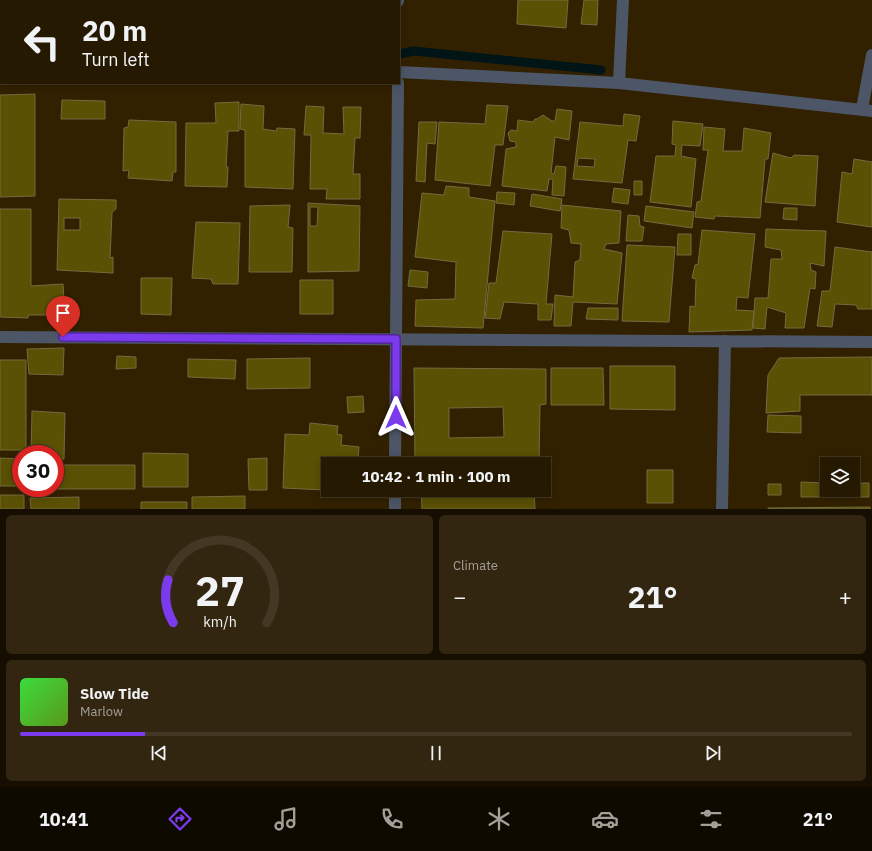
<!DOCTYPE html>
<html lang="en">
<head>
<meta charset="utf-8">
<style>
	body { margin:0; font-family:"IBM Plex Sans",sans-serif; background:#322610; color:#f1f3f6; height:100vh; display:flex; flex-direction:column; font-size:15px; white-space:nowrap }
	* { box-sizing:border-box; margin:0 }
	p { font-size:13px; color:#a4a099 }
	.icon { flex:none; width:22px; height:22px; fill:none; stroke:currentColor; stroke-width:2; stroke-linecap:round; stroke-linejoin:round }
	.map { position:relative; height:509px; overflow:hidden }
	.side { display:flex; flex-direction:column; gap:6px; padding:6px; background:#150e01; flex:1 }
	.side>* { flex:none }
	.hud { position:absolute; left:0px; top:0px; width:400px; height:84px; box-shadow:0 2px 10px #0003,0 0 0 1px #423823; background:#261901; color:#f1f3f6; overflow:hidden }
	.buttons { position:absolute; left:820px; top:457px; display:grid; gap:8px }
	.buttons a { display:grid; place-items:center; width:40px; height:40px; border-radius:0px; background:#261901; box-shadow:0 2px 10px #0003,0 0 0 1px #423823; font-size:20px }
	.speed { position:absolute; left:12px; top:445px; display:flex; gap:8px; font-size:20px; font-weight:700; text-align:center }
	.speed>* { display:grid; place-content:center; width:52px; height:52px; border-radius:50%; background:#261901; box-shadow:0 2px 10px #0003,0 0 0 1px #423823; line-height:1 }
	.speed .limit { border:6px solid #d22; background:#fff; color:#111 }
	.pin { position:absolute; display:grid; place-items:center; width:34px; height:34px; color:#fff; margin:-41px -17px; border-radius:50% 50% 50% 0; rotate:-45deg; box-shadow:0 0 4px #0007 }
	.pin .icon { rotate:45deg }
	.me { position:absolute; width:44px; margin:-22px; rotate:0deg; stroke-linejoin:round; filter:drop-shadow(0 0 3px #0008) }
	.turn { display:flex; align-items:center; gap:14px; height:84px; padding:0 16px; font-size:18px }
	.turn .icon { width:52px; height:52px; stroke-width:2.5 }
	.turn b { display:block; font-size:28px; line-height:34px }
	.big { font-size:30px; font-weight:700; line-height:1.1 }
	.side .tile { flex:1; display:flex; flex-direction:column; justify-content:center; gap:6px; min-width:0; padding:0 14px; border-radius:6px; background:#322610 }
	.side .dial { align-items:center; gap:0 }
	.dial svg { height:104px; overflow:visible; fill:none; stroke:#423823; stroke-width:7; stroke-linecap:round; text-anchor:middle }
	.dial text { fill:#f1f3f6; stroke:none }
	.song { display:flex; align-items:center; gap:12px }
	.cover { width:48px; height:48px; border-radius:6px; background:linear-gradient(135deg,hsl(120 70% 55%),hsl(90 70% 35%)) }
	.played { height:4px; border-radius:2px; background:linear-gradient(90deg,#7c3aed 15%,#423823 15%) }
	.keys { display:flex; justify-content:space-around; direction:ltr }
	.heat { display:flex; justify-content:space-between; align-items:center; font-size:22px; direction:ltr }
	.side .tiles { flex:1; display:grid; gap:6px; grid-template-columns:1fr 1fr }
	.tile:last-child { grid-column:span 2 }
	.trip { position:absolute; left:321px; top:457px; width:230px; height:40px; border-radius:0px; background:#261901; box-shadow:0 2px 10px #0003,0 0 0 1px #423823; font-weight:700; line-height:40px; text-align:center }
	.dock { display:flex; height:64px; justify-content:space-around; align-items:center; background:#0f0a00; color:#a4a099 }
	.dock .icon { width:28px; height:28px }
	.dock .active { color:#7c3aed }
	.dock b { font-size:18px; color:#f1f3f6 }
	.map>svg:first-child { display:block }
</style>
</head>
<body>
<div class="map">
<svg width="872" height="509" viewBox="0 0 872 509">
	<rect width="100%" height="100%" fill="#322101"/>
	<g fill="none" stroke-linecap="round" stroke-linejoin="round">
		<path stroke="#011416" stroke-width="9" d="M 0,51 L 1,51
			M 399,54 L 414,51 L 601,70"/>
	</g>
	<path fill="#5a5105" stroke="#736c3d" fill-rule="evenodd" d="M 28,0 L 87,0 L 87,1 L 28,1 Z
		M 102,0 L 215,0 L 102,1 Z
		M 228,0 L 292,0 L 228,1 Z
		M 518,0 L 568,0 L 566,28 L 517,24 Z
		M 584,0 L 598,0 L 597,25 L 581,24 Z
		M 35,94 L 35,196 L 0,197 L 0,95 Z
		M 62,100 L 105,101 L 105,119 L 61,119 Z
		M 239,102 L 239,131 L 228,131 L 226,167 L 228,167 L 227,187 L 185,186 L 186,123 L 216,123 L 215,103 Z
		M 241,104 L 264,106 L 263,129 L 276,131 L 277,128 L 295,129 L 293,189 L 245,187 L 245,130 L 240,129 Z
		M 487,105 L 508,106 L 503,145 L 495,145 L 490,186 L 435,180 L 439,122 L 485,124 Z
		M 306,106 L 324,107 L 323,133 L 344,134 L 343,107 L 361,107 L 360,138 L 355,138 L 353,174 L 360,174 L 360,199 L 326,199 L 327,189 L 310,189 L 311,135 L 304,135 Z
		M 557,109 L 572,111 L 569,140 L 555,137 L 551,173 L 554,174 L 556,166 L 566,167 L 564,196 L 552,195 L 553,179 L 549,179 L 547,191 L 502,186 L 506,149 L 516,147 L 516,142 L 510,141 L 508,133 L 511,130 L 517,131 L 518,120 L 533,122 L 535,119 L 537,119 L 543,115 L 552,121 L 555,121 Z
		M 624,114 L 640,116 L 636,141 L 628,140 L 622,183 L 573,179 L 580,122 L 623,126 ZM 578,158 L 595,159 L 594,167 L 577,166 Z
		M 129,120 L 176,122 L 176,172 L 173,172 L 172,181 L 128,178 L 129,170 L 123,171 L 124,128 L 128,127 Z
		M 673,121 L 703,124 L 700,146 L 682,145 L 681,156 L 696,159 L 691,207 L 650,202 L 656,156 L 675,156 L 676,145 L 672,144 Z
		M 419,122 L 437,122 L 435,144 L 427,143 L 425,182 L 416,181 Z
		M 704,127 L 725,129 L 723,151 L 742,151 L 744,128 L 771,133 L 768,159 L 765,159 L 760,218 L 715,216 L 714,219 L 695,217 L 697,202 L 701,201 L 708,150 L 703,150 Z
		M 773,153 L 791,158 L 794,155 L 818,156 L 815,206 L 765,202 Z
		M 854,159 L 872,162 L 872,227 L 837,222 L 842,172 L 852,174 Z
		M 634,181 L 642,181 L 642,195 L 634,195 Z
		M 446,186 L 469,188 L 469,197 L 495,201 L 483,328 L 415,326 L 416,300 L 455,299 L 456,262 L 415,257 L 422,193 L 444,195 Z
		M 614,188 L 630,190 L 628,204 L 612,202 Z
		M 497,192 L 515,193 L 514,205 L 496,203 Z
		M 532,194 L 562,199 L 560,211 L 530,206 Z
		M 59,199 L 116,200 L 116,209 L 112,212 L 110,258 L 113,257 L 113,273 L 57,270 ZM 64,218 L 80,218 L 80,230 L 64,230 Z
		M 308,203 L 360,206 L 359,271 L 308,272 ZM 310,207 L 318,207 L 317,226 L 310,226 Z
		M 290,205 L 288,227 L 293,228 L 292,272 L 249,272 L 250,206 Z
		M 562,205 L 621,211 L 619,243 L 606,244 L 604,249 L 622,253 L 617,304 L 573,302 L 571,326 L 554,326 L 555,295 L 573,297 L 575,262 L 580,260 L 581,244 L 571,243 L 569,230 L 561,228 Z
		M 646,206 L 694,212 L 692,228 L 644,221 Z
		M 784,208 L 797,208 L 797,220 L 783,219 Z
		M 0,209 L 31,209 L 31,286 L 63,284 L 65,315 L 29,315 L 28,318 L 0,317 Z
		M 628,215 L 639,216 L 640,226 L 644,227 L 642,241 L 626,241 Z
		M 196,222 L 240,223 L 238,284 L 213,284 L 211,279 L 192,278 Z
		M 766,229 L 826,231 L 824,266 L 810,263 L 811,270 L 816,272 L 815,289 L 810,288 L 804,328 L 785,328 L 786,313 L 767,307 L 765,329 L 753,328 L 755,298 L 768,298 L 771,259 L 782,259 L 781,250 L 765,247 Z
		M 702,230 L 755,234 L 748,298 L 737,297 L 736,310 L 754,311 L 752,330 L 689,332 L 690,306 L 695,307 L 696,279 L 692,278 L 695,265 L 698,264 Z
		M 503,231 L 552,234 L 546,304 L 553,304 L 551,320 L 538,320 L 538,304 L 504,302 L 500,319 L 485,318 L 489,283 L 496,283 Z
		M 678,234 L 691,234 L 691,255 L 677,255 Z
		M 627,245 L 675,247 L 669,322 L 622,321 Z
		M 835,247 L 872,252 L 872,309 L 858,309 L 856,305 L 835,304 L 832,327 L 817,326 L 822,291 L 830,291 Z
		M 410,270 L 428,272 L 427,288 L 408,286 Z
		M 141,278 L 172,278 L 171,315 L 141,314 Z
		M 300,280 L 333,280 L 333,314 L 300,314 Z
		M 588,308 L 618,308 L 618,320 L 586,319 Z
		M 64,348 L 63,375 L 29,374 L 27,349 Z
		M 117,356 L 136,357 L 136,368 L 116,369 Z
		M 872,357 L 872,395 L 800,395 L 800,411 L 766,413 L 768,375 L 779,358 Z
		M 310,358 L 310,388 L 247,389 L 247,359 Z
		M 188,359 L 236,360 L 235,379 L 188,377 Z
		M 0,360 L 26,360 L 26,450 L 0,450 Z
		M 610,366 L 675,366 L 675,410 L 610,409 Z
		M 414,368 L 546,369 L 546,404 L 540,405 L 539,464 L 415,464 ZM 503,407 L 504,437 L 449,438 L 449,408 Z
		M 551,368 L 603,368 L 604,405 L 551,405 Z
		M 363,396 L 364,412 L 348,413 L 347,397 Z
		M 32,411 L 65,413 L 64,459 L 55,459 L 55,454 L 31,454 Z
		M 768,415 L 801,416 L 801,433 L 767,432 Z
		M 310,423 L 338,426 L 337,434 L 342,435 L 341,445 L 359,447 L 358,459 L 355,462 L 355,464 L 328,464 L 328,490 L 369,490 L 369,495 L 346,496 L 346,491 L 283,488 L 285,434 L 309,435 Z
		M 143,453 L 188,454 L 188,487 L 143,487 Z
		M 0,458 L 19,459 L 18,486 L 0,486 Z
		M 267,458 L 267,490 L 249,490 L 248,459 Z
		M 55,465 L 135,465 L 135,489 L 27,489 L 55,488 Z
		M 647,470 L 673,470 L 673,503 L 647,503 Z
		M 801,482 L 827,483 L 827,490 L 853,490 L 853,483 L 869,483 L 869,497 L 801,497 Z
		M 768,484 L 781,484 L 781,495 L 768,495 Z
		M 421,490 L 534,490 L 535,509 L 422,509 Z
		M 0,495 L 24,495 L 24,509 L 0,509 Z
		M 245,496 L 245,509 L 192,509 L 192,497 Z
		M 79,497 L 79,509 L 31,509 L 30,498 Z
		M 141,502 L 187,502 L 187,509 L 141,509 Z
		M 870,507 L 870,509 L 768,509 L 768,508 Z"/>
	<g fill="none" stroke-linecap="round" stroke-linejoin="round">
		<path stroke="#4c5667" stroke-width="12" d="M 398,1 L 398,0
			M 0,59 L 1,59
			M 399,72 L 619,83 L 872,111
			M 619,83 L 623,0
			M 862,109 L 872,55
			M 0,337 L 872,342
			M 395,464 L 398,83
			M 395,509 L 395,490
			M 722,509 L 725,341"/>
	</g>
	<g fill="none" stroke-linecap="round" stroke-linejoin="round">
		<defs>
			<path id="route" d="M 63,337 L 396,339 L 396,417"/>
		</defs>
		<use href="#route" stroke="#51269a" stroke-width="10"/>
		<use href="#route" stroke="#7c3aed" stroke-width="7"/>
	</g>
</svg>
<div class="buttons">
<a><svg class="icon" aria-label="layers" viewBox="0 0 24 24"><path d="M12 4l9 5-9 5-9-5zM3 14l9 5 9-5"/></svg></a>
</div>
<div class="speed"><div class="limit">30</div></div>
<div class="pin" style="left:63px;top:337px;background:#d93025"><svg class="icon" aria-label="arrive" viewBox="0 0 24 24"><path d="M6 21V4h12l-3 4 3 4H6"/></svg></div>
<svg class="me" style="left:396px;top:417px" viewBox="-20 -20 40 40"><path d="M0-17L14 15 0 8-14 15z" fill="#7c3aed" stroke="#fff" stroke-width="4"/></svg>
<div class="trip">10:42 · 1 min · 100 m</div>
<div class="hud">
<div class="turn"><svg class="icon" aria-label="left" viewBox="0 0 24 24"><path d="M17 20v-9H6M10 6l-5 5 5 5"/></svg><div><b>20 m</b>Turn left</div></div>
</div>
</div>
<section class="side">
<div class="tiles">
<div class="tile dial"><svg viewBox="0 0 100 80">
<path d="M14 69A42 42 0 1 1 86 69"/>
<path d="M14 69A42 42 0 0 1 10 36" stroke="#7c3aed"/>
<text x="50" y="56" font-size="32" font-weight="700">27</text>
<text x="50" y="72" font-size="11">km/h</text>
</svg></div>
<div class="tile"><p>Climate</p>
<div class="heat"><a>−</a><b class="big">21°</b><a>+</a></div>
</div>
<div class="tile">
<div class="song"><i class="cover"></i><div><b>Slow Tide</b><p>Marlow</p></div></div>
<div class="played"></div>
<div class="keys"><svg class="icon" aria-label="previous" viewBox="0 0 24 24"><path d="M18 5L8 12l10 7zM5 5v14"/></svg><svg class="icon" aria-label="pause" viewBox="0 0 24 24"><path d="M8 5v14M16 5v14"/></svg><svg class="icon" aria-label="next" viewBox="0 0 24 24"><path d="M6 5l10 7-10 7zM19 5v14"/></svg></div>
</div>
</div>
</section>
<nav class="dock">
<b>10:41</b>
<svg class="icon active" aria-label="directions" viewBox="0 0 24 24"><path d="M12 3l9 9-9 9-9-9zM9 14v-3h6M13 9l2 2-2 2"/></svg>
<svg class="icon" aria-label="music" viewBox="0 0 24 24"><path d="M9 18V5l10-2v13"/><circle cx="6" cy="18" r="3"/><circle cx="16" cy="16" r="3"/></svg>
<svg class="icon" aria-label="phone" viewBox="0 0 24 24"><path d="M5 4h4l2 5-3 2q2 4 5 5l2-3 5 2v4C11 20 4 13 5 4z"/></svg>
<svg class="icon" aria-label="climate" viewBox="0 0 24 24"><path d="M12 3v18M4 7l16 10M4 17L20 7"/></svg>
<svg class="icon" aria-label="car" viewBox="0 0 24 24"><path d="M5 17H2v-5l4-1 3-4h7l3 4 3 1v5h-3M9 17h6M6 11h13"/><circle cx="7" cy="17" r="2"/><circle cx="17" cy="17" r="2"/></svg>
<svg class="icon" aria-label="filters" viewBox="0 0 24 24"><path d="M4 7h16M4 17h16"/><circle cx="9" cy="7" r="2"/><circle cx="15" cy="17" r="2"/></svg>
<b>21°</b>
</nav>
</body>
</html>
